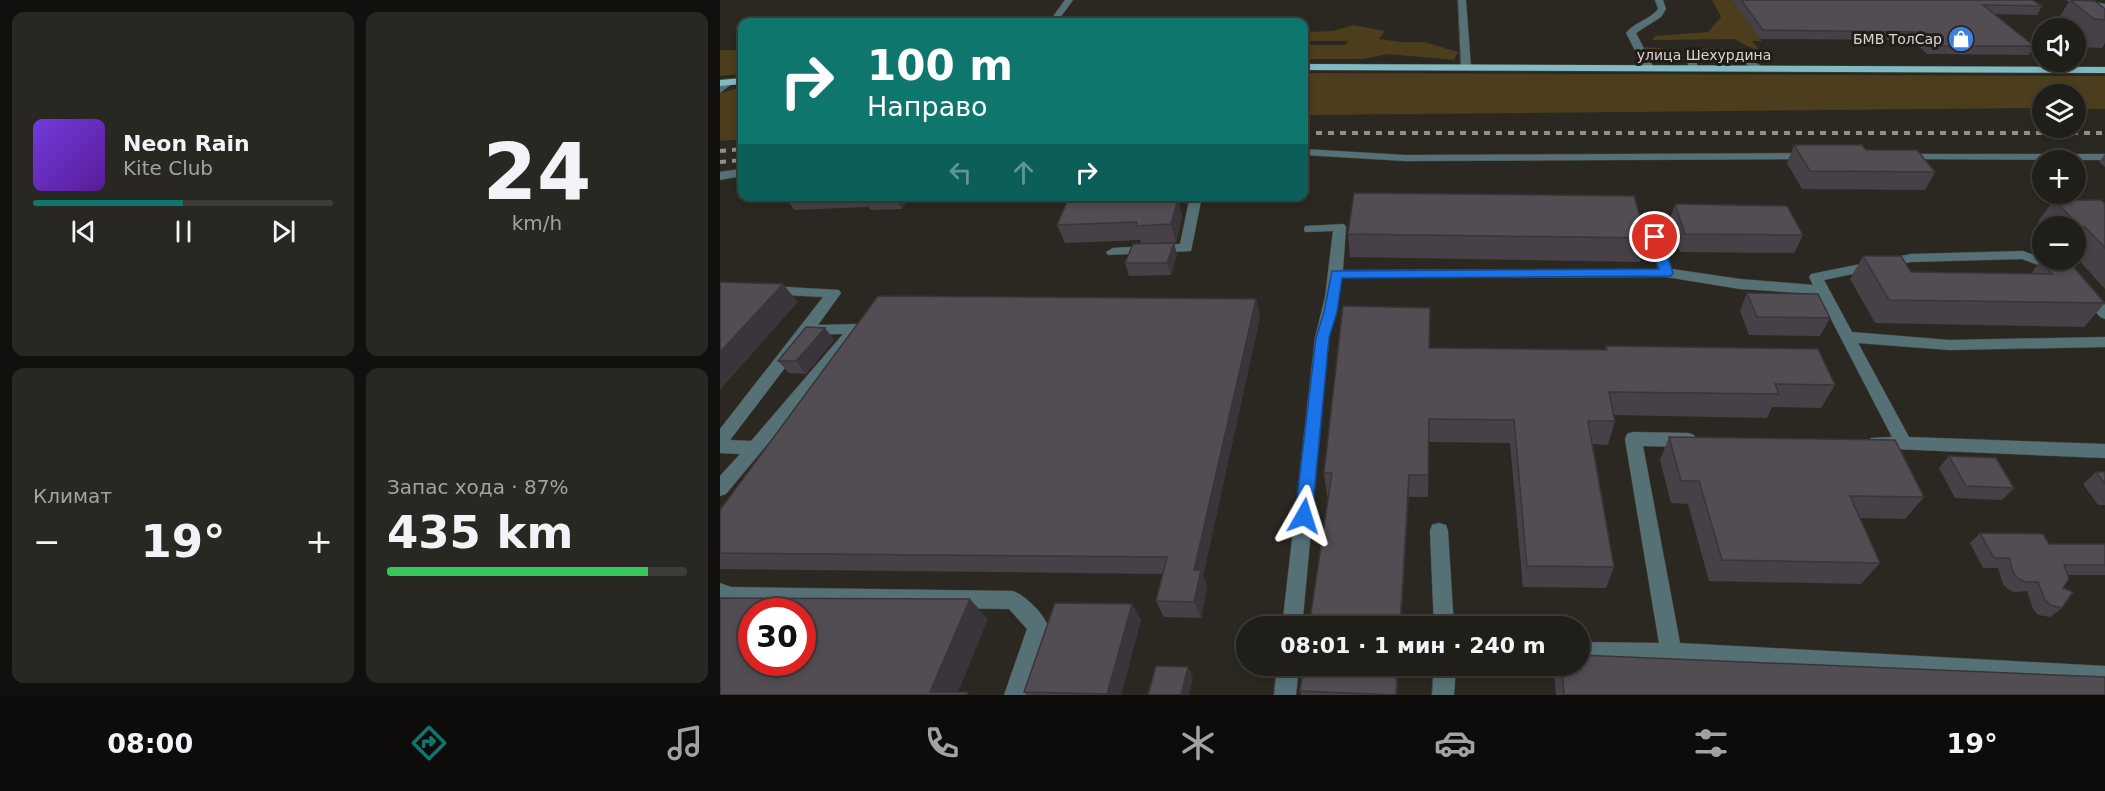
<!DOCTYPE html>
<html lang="ru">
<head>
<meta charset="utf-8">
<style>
	body { margin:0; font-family:"DejaVu Sans",sans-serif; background:#282722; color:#f1f3f6; height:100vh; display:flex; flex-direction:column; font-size:22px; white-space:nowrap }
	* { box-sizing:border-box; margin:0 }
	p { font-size:20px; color:#a2a2a2 }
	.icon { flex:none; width:33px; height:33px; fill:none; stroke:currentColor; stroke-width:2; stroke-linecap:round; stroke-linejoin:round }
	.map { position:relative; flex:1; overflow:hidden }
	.sheet { display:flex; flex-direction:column; gap:12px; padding:12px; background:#12100e; width:720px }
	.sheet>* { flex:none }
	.top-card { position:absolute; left:18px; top:18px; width:570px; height:183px; border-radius:12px; box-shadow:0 3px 9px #0003,0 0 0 2px #3d3c38; background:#0f766e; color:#fff; overflow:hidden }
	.fabs { position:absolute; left:1312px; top:18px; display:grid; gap:12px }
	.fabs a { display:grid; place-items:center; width:54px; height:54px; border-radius:50%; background:#201e19; box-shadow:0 3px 9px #0003,0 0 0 2px #3d3c38; font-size:30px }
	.speed { position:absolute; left:18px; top:598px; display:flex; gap:12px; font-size:30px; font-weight:700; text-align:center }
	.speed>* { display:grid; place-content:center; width:78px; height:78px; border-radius:50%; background:#201e19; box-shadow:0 3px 9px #0003,0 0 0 2px #3d3c38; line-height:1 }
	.speed .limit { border:9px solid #d22; background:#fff; color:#111 }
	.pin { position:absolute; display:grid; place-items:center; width:51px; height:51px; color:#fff; margin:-26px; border:3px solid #fff; border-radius:50%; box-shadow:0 2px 6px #0007 }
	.me { position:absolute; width:66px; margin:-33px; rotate:6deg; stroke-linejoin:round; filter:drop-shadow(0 0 4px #0008) }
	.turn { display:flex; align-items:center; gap:21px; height:126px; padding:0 30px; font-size:27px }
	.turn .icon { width:78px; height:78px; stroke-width:2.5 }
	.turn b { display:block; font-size:42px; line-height:51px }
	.lanes { display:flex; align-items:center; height:57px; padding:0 30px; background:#0003; justify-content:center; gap:30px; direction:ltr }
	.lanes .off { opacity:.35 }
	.big { font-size:45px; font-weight:700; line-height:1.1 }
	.sheet .tile { flex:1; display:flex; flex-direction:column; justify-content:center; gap:9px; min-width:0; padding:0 21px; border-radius:12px; background:#282722 }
	.sheet .dial { align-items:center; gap:0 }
	.dial b { font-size:78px; line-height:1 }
	.song { display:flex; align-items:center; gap:18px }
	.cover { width:72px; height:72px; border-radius:9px; background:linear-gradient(135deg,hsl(260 70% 55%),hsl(270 70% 35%)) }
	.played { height:6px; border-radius:3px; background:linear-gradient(90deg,#0f766e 50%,#3d3c38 50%) }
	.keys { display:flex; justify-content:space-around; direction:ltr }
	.heat { display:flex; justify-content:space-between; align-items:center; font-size:33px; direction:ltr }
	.charge { height:9px; border-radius:4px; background:linear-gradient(90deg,#34c759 87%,#3d3c38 0) }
	.sheet .tiles { flex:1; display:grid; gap:12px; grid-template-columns:repeat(2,1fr) }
	.trip { position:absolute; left:516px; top:616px; width:354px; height:60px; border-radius:30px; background:#201e19; box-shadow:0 3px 9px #0003,0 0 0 2px #3d3c38; font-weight:700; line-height:60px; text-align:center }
	.tabs { display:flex; height:96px; justify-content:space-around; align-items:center; background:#0d0c0a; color:#a2a2a2 }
	.tabs .icon { width:42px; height:42px }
	.tabs .selected { color:#0f766e }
	.tabs b { font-size:27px; color:#f1f3f6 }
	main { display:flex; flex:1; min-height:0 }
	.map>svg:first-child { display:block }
</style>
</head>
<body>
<main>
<section class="sheet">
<div class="tiles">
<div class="tile">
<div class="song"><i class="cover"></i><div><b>Neon Rain</b><p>Kite Club</p></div></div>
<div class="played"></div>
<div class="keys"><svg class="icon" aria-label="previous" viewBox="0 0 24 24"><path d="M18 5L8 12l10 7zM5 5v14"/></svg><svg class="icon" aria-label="pause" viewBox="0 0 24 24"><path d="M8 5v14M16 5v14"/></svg><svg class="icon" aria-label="next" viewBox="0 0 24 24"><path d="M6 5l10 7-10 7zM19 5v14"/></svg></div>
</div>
<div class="tile dial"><b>24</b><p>km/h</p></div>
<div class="tile"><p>Климат</p>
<div class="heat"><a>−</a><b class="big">19°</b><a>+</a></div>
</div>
<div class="tile"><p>Запас хода · 87%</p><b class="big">435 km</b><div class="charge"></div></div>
</div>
</section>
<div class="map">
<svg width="1385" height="695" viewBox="0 0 1385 695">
	<rect width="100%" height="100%" fill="#2b2821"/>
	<path fill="#4c3e1c" d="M 992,0 L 1012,0 L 1042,41 L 1032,41 L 1048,62 L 1043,62 L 1035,50 L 1014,39 L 932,40 L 935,36 L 988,32 L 1001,17 Z
		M 633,25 L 665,31 L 659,39 L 681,42 L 704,42 L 738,52 L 734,60 L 668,54 L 643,59 L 584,59 L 584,45 L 625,45 L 628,41 L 584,41 L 584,32 L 613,31 Z
		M 924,47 L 958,50 L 960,55 L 956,58 L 931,63 Z
		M 0,50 L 22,50 L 22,74 L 0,76 Z
		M 584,73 L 1385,76 L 1385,109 L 1356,109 L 1356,94 L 1323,94 L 1323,108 L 584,115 Z
		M 22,87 L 22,139 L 0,141 L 0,93 Z"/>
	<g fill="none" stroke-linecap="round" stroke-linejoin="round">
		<defs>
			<path id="minor" d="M 345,0 L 353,0 L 337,22 L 329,22 Z
				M 738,0 L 746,0 L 751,67 L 746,70 L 741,67 Z
				M 935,0 L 943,0 L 946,9 L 941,17 L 916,33 L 934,68 L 929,71 L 924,68 L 906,33 C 914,22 930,20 938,9 Z
				M 1347,0 L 1363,0 L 1385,4 L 1385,10 Z
				M 975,49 L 1013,50 L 1045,68 L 1037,70 L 1008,55 L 977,55 L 975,57 L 978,68 L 970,70 L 965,56 Z
				M 5,80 L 14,82 L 0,93 L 0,85 Z
				M 584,149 L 685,155 L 1090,153 L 1096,156 L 1090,159 L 685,161 L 584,155 Z
				M 1183,154 L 1385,154 L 1385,160 L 1179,159 L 1177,157 Z
				M 22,169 L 22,176 L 0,180 L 0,172 Z
				M 470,196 L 482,196 L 471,251 L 388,255 L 386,252 L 393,248 L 460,244 Z
				M 930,215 L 936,219 L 952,269 L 1020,279 L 1093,285 L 1089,277 L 1091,274 L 1191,254 L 1303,251 L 1344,266 L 1346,269 L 1344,272 L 1339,273 L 1302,259 L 1191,262 L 1104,280 L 1132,332 L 1229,340 L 1385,337 L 1385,347 L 1229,350 L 1138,343 L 1189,437 L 1385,444 L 1385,458 L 1151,448 L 1149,443 L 1151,438 L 1172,437 L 1098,294 L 1020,289 L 946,277 L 622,278 L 609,338 L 582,627 L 562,627 L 595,338 L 605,297 L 613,231 L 585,232 L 584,229 L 585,226 L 624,224 L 626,227 L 623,270 L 938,269 L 924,219 Z
				M 49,286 L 119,290 L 121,293 L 98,325 L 136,324 L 143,329 L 6,494 L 0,496 L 0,476 L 20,454 L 0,453 L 0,429 L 103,297 L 44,294 L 42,291 ZM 123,334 L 31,441 L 10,440 L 90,335 Z
				M 1368,289 L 1373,291 L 1385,305 L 1385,319 L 1380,317 L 1361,294 Z
				M 913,432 L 968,433 L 974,435 L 976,440 L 974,445 L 968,447 L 923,446 L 960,643 L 1385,666 L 1385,688 L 951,663 L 860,662 L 860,642 L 939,643 L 905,439 L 907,434 Z
				M 719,523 L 726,525 L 728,531 L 734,627 L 714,627 L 710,531 L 712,525 Z
				M 0,583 L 11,587 L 293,591 C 306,596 323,613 328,626 L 306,695 L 284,695 L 307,629 L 289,609 L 11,605 L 0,601 Z
				M 557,666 L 579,666 L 576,695 L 554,695 Z
				M 714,666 L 736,666 L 734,695 L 712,695 Z"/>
			<path id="major" d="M 584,64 L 1385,67 L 1385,73 L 584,70 Z
				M 22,78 L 22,84 L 0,86 L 0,80 Z"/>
		</defs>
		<use href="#minor" stroke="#47443d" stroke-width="1"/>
		<use href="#major" stroke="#47443d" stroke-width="1"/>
		<use href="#minor" fill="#567175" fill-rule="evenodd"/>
		<use href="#major" fill="#81bbc2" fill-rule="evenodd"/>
		<path stroke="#928f8a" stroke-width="4" stroke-dasharray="6 6" stroke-linecap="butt" d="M 584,133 L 1385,133
			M 0,151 L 22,149
			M 0,162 L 22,160"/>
	</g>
	<path fill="#474147" d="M 1012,0 L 1312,0 L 1322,6 L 1317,15 L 1274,14 L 1314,46 L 1309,55 L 1207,54 L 1192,40 L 1040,39 Z
		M 1350,0 L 1385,9 L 1385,43 L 1382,48 L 1356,47 L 1356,28 L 1335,28 L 1333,27 Z
		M 1074,145 L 1146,150 L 1215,172 L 1205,190 L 1082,189 L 1067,163 Z
		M 1385,154 L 1385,167 L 1379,162 Z
		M 71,196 L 190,196 L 182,209 L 151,210 L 149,207 L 74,210 L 68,201 Z
		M 458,199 L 462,217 L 456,242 L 434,243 L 454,243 L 457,255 L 451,275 L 409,276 L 405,263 L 421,243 L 420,240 L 345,243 L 337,225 Z
		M 1334,200 L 1385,204 L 1385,289 L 1356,257 L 1356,226 L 1324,226 L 1318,221 Z
		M 955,204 L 1083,235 L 1074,253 L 960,252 L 949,222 Z
		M 628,234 L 926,238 L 920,262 L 630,257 Z
		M 1143,256 L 1191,272 L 1311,274 L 1320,261 L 1385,303 L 1364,327 L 1155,323 L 1130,279 Z
		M 1027,293 L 1110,318 L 1100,336 L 1029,335 L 1020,311 Z
		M 536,299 L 540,317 L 483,576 L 487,586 L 481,618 L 444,617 L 436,601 L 443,574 L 0,569 L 0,510 Z
		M 105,328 L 114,340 L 86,374 L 69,373 L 58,361 Z
		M 886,346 L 1115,385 L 1101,408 L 1052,407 L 1047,418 L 894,415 L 895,421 L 888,445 L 873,444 L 894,567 L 886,588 L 803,587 L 790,443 L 709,442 L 708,497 L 607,496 L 604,473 L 709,348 L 885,350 Z
		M 949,437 L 1204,497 L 1185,519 L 1140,518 L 1160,563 L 1141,584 L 989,581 L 968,504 L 951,503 L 940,460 Z
		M 1229,456 L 1294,488 L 1282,500 L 1235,498 L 1219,468 Z
		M 1376,472 L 1385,472 L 1385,505 L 1378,505 L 1363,484 Z
		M 1260,533 L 1329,544 L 1385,544 L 1385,575 L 1347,575 L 1343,588 L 1342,608 L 1330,617 L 1318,615 L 1313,609 L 1307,591 L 1294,592 L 1288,589 L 1283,584 L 1278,568 L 1263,568 L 1250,543 Z
		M 412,604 L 421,620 L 401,695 L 307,695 L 304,692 Z
		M 584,666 L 679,666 L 677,695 L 581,695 L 580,691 Z
		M 837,666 L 860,666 L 1385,695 L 836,695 L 834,673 Z"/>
	<path fill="#39353a" d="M 179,196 L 190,196 L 182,209 L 177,200 Z
		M 458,199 L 462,217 L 456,242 L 451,224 Z
		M 454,243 L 457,255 L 451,275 L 447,263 Z
		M 63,284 L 78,302 L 0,390 L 0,352 Z
		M 536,299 L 540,317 L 483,576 L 487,586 L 481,618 L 474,602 L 474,570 Z
		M 105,328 L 114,340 L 86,374 L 76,361 Z
		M 689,475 L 689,497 L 681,627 L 680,627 Z
		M 250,599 L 268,619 L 237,695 L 210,692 Z
		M 412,604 L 421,620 L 401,695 L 389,695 L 387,694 Z
		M 677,666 L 679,666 L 677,695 L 676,695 Z
		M 468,667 L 473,677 L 469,695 L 461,695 Z"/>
	<path fill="#524c53" stroke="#39353a" stroke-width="1.5" fill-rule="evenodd" d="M 1021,0 L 1312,0 L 1322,6 L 1263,5 L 1314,46 L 1211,46 L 1196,32 L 1043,30 Z
		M 1350,0 L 1375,1 L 1385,9 L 1385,20 L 1374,19 Z
		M 1074,145 L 1142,145 L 1146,150 L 1197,150 L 1215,172 L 1090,171 Z
		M 634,193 L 914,196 L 926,238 L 628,234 Z
		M 71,196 L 179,196 L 177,200 L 146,201 L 148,198 L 68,201 Z
		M 458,199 L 451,224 L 416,226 L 417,222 L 337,225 L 347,202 Z
		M 1334,200 L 1381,200 L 1385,204 L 1385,248 L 1365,227 L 1361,227 Z
		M 955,204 L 1067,206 L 1083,235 L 965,234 Z
		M 454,243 L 447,263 L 405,263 L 413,244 Z
		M 1143,256 L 1181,256 L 1191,272 L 1332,274 L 1320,261 L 1348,261 L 1385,303 L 1169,300 Z
		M 0,282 L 63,284 L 0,352 Z
		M 1027,293 L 1098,294 L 1110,318 L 1037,317 Z
		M 158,296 L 536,299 L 474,570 L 481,570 L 474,602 L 436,601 L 447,557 L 0,553 L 0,510 Z
		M 623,306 L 710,308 L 709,348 L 887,350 L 886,346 L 1098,349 L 1115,385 L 1055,384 L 1059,394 L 889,392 L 895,421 L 868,421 L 894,567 L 807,566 L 794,420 L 709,419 L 708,475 L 689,475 L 680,627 L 589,627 L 612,473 L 604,473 Z
		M 86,327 L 105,328 L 76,361 L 58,361 Z
		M 949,437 L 1175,440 L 1204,497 L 1130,496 L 1160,563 L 1002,560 L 979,481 L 961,481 Z
		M 1229,456 L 1276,458 L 1294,488 L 1246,486 Z
		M 1376,472 L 1385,472 L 1385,484 Z
		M 1260,533 L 1323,534 L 1329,544 L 1385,544 L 1385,565 L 1344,565 L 1349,579 L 1343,588 L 1353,592 L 1342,608 L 1330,605 L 1325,600 L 1318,582 L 1306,582 L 1299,579 L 1294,574 L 1289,558 L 1274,558 Z
		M 0,598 L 250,599 L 210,692 L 248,692 L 247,695 L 0,695 ZM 32,612 L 82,612 L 82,663 L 32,663 Z
		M 335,603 L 412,604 L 387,694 L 304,692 Z
		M 860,655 L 1385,677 L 1385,695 L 844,695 L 842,666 L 860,666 Z
		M 436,666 L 468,667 L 461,695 L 428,695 Z
		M 584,666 L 677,666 L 676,695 L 580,691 Z"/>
	<path fill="#1a73e8" stroke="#114b97" stroke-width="1.5" d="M 935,233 L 941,237 L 953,273 L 951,276 L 622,278 L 617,312 L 609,338 L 592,516 L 589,521 L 584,523 L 578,521 L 575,516 L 596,338 L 604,312 L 612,271 L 939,269 L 929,237 Z"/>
	<defs>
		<symbol id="shop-disc" viewBox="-11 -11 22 22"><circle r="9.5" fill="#3f7fe0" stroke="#221e17"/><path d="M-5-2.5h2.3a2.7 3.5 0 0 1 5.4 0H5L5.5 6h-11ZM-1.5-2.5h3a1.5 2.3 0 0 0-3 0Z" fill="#fff"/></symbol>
	</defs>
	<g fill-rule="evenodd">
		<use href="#shop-disc" x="1226" y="24" width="30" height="30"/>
	</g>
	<g text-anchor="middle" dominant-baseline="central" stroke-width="6" stroke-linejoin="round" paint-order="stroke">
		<g font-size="14" fill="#dad7d3" stroke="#221e17" text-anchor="end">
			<text x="1222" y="39">БМВ ТолСар</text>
		</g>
		<g font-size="14" fill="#dad7d3" stroke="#221e17">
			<text x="984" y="55">улица Шехурдина</text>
		</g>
	</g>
</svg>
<div class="fabs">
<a><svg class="icon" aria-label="sound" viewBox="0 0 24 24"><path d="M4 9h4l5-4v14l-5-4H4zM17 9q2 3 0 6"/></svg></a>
<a><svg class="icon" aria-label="layers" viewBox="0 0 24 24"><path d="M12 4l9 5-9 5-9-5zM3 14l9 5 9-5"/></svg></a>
<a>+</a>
<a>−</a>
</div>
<div class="speed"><div class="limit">30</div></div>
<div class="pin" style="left:935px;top:237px;background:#d93025"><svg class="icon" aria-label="arrive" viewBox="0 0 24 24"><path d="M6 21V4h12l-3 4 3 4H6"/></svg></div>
<svg class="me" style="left:584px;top:516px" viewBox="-20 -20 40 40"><path d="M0-17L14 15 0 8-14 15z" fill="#1a73e8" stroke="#fff" stroke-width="4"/></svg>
<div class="trip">08:01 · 1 мин · 240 m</div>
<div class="top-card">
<div class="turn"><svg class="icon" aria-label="right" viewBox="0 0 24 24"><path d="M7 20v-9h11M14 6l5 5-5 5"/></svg><div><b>100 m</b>Направо</div></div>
<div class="lanes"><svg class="icon off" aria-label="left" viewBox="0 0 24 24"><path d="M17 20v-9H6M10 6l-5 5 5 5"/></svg><svg class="icon off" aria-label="ahead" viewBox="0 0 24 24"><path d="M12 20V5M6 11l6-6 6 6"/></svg><svg class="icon" aria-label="right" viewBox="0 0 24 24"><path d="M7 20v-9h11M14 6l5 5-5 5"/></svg></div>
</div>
</div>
</main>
<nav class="tabs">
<b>08:00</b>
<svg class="icon selected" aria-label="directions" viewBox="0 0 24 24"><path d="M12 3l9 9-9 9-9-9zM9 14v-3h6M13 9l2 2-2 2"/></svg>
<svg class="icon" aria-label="music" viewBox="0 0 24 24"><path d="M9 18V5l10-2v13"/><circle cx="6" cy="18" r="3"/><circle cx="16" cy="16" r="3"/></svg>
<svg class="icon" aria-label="phone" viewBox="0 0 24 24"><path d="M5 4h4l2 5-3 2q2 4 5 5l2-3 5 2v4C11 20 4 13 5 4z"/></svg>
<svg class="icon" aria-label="climate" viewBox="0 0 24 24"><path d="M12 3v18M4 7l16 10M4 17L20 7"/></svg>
<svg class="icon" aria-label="car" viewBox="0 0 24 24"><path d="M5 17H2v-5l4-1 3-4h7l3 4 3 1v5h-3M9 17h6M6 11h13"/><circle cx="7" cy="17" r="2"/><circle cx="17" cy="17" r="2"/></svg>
<svg class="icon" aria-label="filters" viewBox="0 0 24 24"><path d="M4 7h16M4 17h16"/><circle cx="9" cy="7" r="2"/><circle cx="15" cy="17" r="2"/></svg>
<b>19°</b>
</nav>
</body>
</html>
